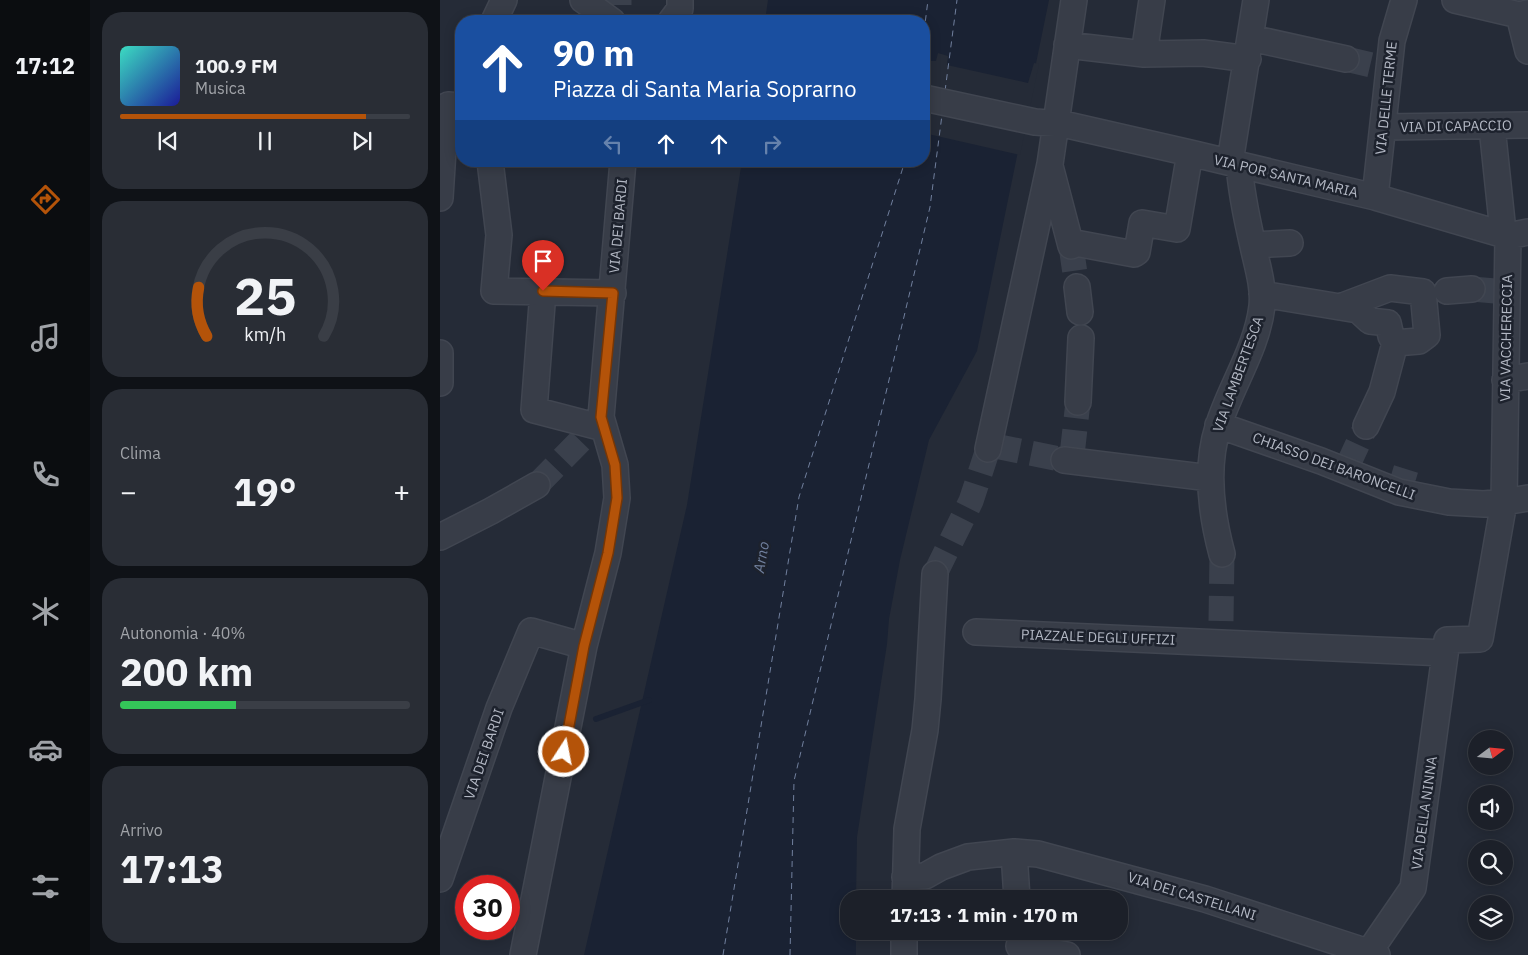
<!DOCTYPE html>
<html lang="it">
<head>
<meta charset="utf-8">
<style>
	body { margin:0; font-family:"IBM Plex Sans",sans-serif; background:#292d35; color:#f1f3f6; height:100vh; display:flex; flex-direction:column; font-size:19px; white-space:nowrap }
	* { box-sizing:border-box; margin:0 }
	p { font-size:16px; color:#a0a3a8 }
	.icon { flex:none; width:28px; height:28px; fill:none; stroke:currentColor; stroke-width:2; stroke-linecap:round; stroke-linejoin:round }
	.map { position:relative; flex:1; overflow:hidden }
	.details { display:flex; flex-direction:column; gap:12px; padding:12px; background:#0f1217; width:350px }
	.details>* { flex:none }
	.guide { position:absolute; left:15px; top:15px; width:475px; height:152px; border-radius:20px; box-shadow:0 2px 12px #0003,0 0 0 1px #3a3e46; background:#1a4fa0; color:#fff; overflow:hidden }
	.needle { width:32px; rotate:74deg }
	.buttons { position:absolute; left:1028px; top:730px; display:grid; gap:10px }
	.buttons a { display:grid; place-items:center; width:45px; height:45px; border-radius:50%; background:#1c2029; box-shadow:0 2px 12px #0003,0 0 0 1px #3a3e46; font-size:25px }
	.speed { position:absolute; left:15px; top:875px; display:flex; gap:10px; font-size:25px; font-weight:700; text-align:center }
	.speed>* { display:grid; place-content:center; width:65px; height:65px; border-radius:50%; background:#1c2029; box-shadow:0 2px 12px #0003,0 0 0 1px #3a3e46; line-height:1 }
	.speed .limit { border:8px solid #d22; background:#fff; color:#111 }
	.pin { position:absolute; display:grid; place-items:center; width:42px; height:42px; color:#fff; margin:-51px -21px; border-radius:50% 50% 50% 0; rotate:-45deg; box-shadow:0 0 5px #0007 }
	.pin .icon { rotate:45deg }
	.me { position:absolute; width:55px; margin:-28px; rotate:11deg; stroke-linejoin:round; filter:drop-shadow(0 0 4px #0008) }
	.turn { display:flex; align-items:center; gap:18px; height:105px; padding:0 15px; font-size:22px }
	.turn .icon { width:65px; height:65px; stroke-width:2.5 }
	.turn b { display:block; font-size:35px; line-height:42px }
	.lanes { display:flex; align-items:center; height:48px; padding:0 15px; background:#0003; justify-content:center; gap:25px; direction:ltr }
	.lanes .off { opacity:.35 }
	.big { font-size:38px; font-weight:700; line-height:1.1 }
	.details .widget { flex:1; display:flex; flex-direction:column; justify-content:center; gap:8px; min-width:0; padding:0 18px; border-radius:20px; background:#292d35 }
	.details .dial { align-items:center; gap:0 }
	.dial svg { height:130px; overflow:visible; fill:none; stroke:#3a3e46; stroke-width:7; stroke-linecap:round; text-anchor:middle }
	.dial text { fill:#f1f3f6; stroke:none }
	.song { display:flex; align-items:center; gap:15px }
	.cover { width:60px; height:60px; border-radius:8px; background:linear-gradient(135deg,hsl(170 70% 55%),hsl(240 70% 35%)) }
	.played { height:5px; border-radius:2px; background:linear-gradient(90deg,#b45309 85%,#3a3e46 85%) }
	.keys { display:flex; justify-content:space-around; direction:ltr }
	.heat { display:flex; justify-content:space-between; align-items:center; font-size:28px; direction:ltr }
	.charge { height:8px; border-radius:4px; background:linear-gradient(90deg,#34c759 40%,#3a3e46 0) }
	.trip { position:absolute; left:400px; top:890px; width:288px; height:50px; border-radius:20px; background:#1c2029; box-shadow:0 2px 12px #0003,0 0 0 1px #3a3e46; font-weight:700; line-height:50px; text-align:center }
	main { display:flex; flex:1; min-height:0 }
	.tabs { display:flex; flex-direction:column; width:90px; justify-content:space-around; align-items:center; background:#0b0d10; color:#a0a3a8 }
	.tabs .icon { width:35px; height:35px }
	.tabs .selected { color:#b45309 }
	.tabs b { font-size:22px; color:#f1f3f6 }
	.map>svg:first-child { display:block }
</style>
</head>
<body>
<main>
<nav class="tabs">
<b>17:12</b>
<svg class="icon selected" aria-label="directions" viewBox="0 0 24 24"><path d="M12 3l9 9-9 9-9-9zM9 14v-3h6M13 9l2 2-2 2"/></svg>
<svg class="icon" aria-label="music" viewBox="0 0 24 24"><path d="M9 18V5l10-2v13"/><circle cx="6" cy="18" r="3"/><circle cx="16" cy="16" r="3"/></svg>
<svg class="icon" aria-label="phone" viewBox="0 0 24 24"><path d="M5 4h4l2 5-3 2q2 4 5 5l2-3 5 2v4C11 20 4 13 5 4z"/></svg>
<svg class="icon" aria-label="climate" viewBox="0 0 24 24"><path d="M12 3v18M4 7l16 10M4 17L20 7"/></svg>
<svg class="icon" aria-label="car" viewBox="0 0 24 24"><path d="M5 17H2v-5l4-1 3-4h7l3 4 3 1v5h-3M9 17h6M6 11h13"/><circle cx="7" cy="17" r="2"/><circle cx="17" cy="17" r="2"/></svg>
<svg class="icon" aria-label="filters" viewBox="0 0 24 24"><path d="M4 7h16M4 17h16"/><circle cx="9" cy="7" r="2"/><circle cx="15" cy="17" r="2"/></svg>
</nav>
<section class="details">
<div class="widget">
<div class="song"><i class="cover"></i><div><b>100.9 FM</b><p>Musica</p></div></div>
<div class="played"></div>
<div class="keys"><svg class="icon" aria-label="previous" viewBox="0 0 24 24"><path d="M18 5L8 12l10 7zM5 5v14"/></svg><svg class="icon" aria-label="pause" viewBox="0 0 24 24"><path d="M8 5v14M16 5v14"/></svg><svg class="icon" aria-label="next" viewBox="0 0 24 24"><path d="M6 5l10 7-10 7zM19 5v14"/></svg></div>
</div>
<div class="widget dial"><svg viewBox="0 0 100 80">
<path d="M14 69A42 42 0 1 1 86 69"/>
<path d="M14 69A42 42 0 0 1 9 39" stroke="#b45309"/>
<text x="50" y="56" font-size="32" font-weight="700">25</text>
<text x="50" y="72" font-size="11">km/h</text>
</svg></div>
<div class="widget"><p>Clima</p>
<div class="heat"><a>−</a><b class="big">19°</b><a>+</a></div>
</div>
<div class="widget"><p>Autonomia · 40%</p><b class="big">200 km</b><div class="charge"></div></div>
<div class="widget"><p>Arrivo</p><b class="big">17:13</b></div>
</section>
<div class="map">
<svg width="1088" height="955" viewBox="0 0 1088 955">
	<rect width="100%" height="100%" fill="#252b37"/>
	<path fill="#1a2233" d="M 328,0 L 609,0 L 537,351 L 489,440 L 460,560 L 449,619 L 447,644 L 417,837 L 416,899 L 409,899 L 409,931 L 416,931 L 416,955 L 144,955 L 247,505 L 302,161 L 484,161 L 484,21 L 325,21 Z"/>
	<path fill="#252b37" d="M 498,53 L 508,56 L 507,65 L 588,83 L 594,63 L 599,64 L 580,155 L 488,134 L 487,139 L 484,138 L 484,61 L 496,61 Z"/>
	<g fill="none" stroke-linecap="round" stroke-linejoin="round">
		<path stroke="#1a2233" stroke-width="6" d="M 156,719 L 209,700"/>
		<path stroke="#71809e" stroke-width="1" stroke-dasharray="6 5" stroke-linecap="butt" d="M 484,32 L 488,0
			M 505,91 L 517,0
			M 283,955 L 359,497 L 465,161
			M 350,955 L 354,781 L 490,207 L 502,115"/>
		<path stroke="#3a404c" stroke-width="25" stroke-dasharray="25 12" stroke-linecap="butt" d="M 179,5 L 179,0
			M 906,59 L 944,68
			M 631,246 L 637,287
			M 1032,289 L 1055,291
			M 555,446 L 624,460
			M 632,455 L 638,402
			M 907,467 L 926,426
			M 97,485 L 141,440
			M 959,492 L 966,469
			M 495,574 L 531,501 L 548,449
			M 781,621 L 782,554"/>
		<defs>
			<path id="minor" d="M 143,0 L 172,21
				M 1015,0 L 1079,15 L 1088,13
				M 1079,15 L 1088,51
				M 54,21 L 64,0
				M 231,21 L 240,9 L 240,0
				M 811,38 L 906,59
				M 627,45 L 704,54 L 763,53 L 808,59
				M 704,54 L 712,0
				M 484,98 L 595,122 L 623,124 L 750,153 L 935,197 L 1068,236 L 1088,232
				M 944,127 L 1088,125
				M 1052,127 L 1062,222
				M 50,161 L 59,235 L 54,291 L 173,293
				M 790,162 L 816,0
				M 610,166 L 631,246
				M 935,197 L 952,41 L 964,0
				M 0,198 L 5,118 L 8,105 L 21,106
				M 630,242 L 694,254 L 697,252 L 702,223 L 737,229 L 750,153
				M 813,245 L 850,243
				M 637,287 L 640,312
				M 103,291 L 94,410 L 163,428
				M 1007,291 L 1032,289
				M 822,294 L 918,310 L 930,321 L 948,323 L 951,336 L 955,343 L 942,392 L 926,426
				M 900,307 L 950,288 L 983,292 L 987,335 L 979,341 L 955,343
				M 0,353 L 0,383
				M 1065,380 L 1088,376
				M 638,402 L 641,338
				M 778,425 L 881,461 L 959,492 L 1009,502 L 1044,504 L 1064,502 L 1068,236
				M 548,449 L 610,164 L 634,0
				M 624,460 L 770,478
				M 0,537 L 51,511 L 97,485
				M 782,554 C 771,513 765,468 778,427 C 790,387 817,349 822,306 C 824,286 817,265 813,246 C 807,220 801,192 799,164
				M 536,632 L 1005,653
				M 574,852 L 577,899
				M 465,877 L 485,876 L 501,867 L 528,857 L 574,852 L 598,854 L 765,899 L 937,955
				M 0,879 L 59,708 L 91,631 L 144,646
				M 465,899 L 467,829 L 485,730 L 488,699 L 495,574
				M 579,946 L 627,955
				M 83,955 L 144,646 L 168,553 L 177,498 L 175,465 L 161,417 L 183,161
				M 464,955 L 464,931
				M 927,955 L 973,888 L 1007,640 L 1040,639 L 1064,502 L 1088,498"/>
		</defs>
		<use href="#minor" stroke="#414651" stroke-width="28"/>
		<use href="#minor" stroke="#383d48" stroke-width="25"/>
	</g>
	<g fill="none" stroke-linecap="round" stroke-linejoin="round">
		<defs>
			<path id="route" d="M 103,291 L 173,293 L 161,417 L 175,465 L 177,498 L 168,553 L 144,646 L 124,752"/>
		</defs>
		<use href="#route" stroke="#753606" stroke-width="12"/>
		<use href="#route" stroke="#b45309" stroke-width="9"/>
	</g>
	<g text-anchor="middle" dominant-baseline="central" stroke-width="5" stroke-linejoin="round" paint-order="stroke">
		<g font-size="14" fill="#b3b8c4" stroke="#1d222d">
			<text transform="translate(946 98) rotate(-84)">VIA DELLE TERME</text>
			<text transform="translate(1016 126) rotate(-1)">VIA DI CAPACCIO</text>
			<text transform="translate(846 176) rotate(13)">VIA POR SANTA MARIA</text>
			<text transform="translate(178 226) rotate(-85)">VIA DEI BARDI</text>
			<text transform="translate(1066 338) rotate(-89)">VIA VACCHERECCIA</text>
			<text transform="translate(798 374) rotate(-70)">VIA LAMBERTESCA</text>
			<text transform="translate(894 466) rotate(20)">CHIASSO DEI BARONCELLI</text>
			<text transform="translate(658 637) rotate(2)">PIAZZALE DEGLI UFFIZI</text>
			<text transform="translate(44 754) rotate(-71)">VIA DEI BARDI</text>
			<text transform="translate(984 813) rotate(-82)">VIA DELLA NINNA</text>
			<text transform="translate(752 896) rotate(17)">VIA DEI CASTELLANI</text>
		</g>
		<g font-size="15" font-style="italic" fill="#71809e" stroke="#1d222d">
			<text transform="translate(321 557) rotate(-80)">Arno</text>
		</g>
	</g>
</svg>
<div class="buttons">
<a><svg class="needle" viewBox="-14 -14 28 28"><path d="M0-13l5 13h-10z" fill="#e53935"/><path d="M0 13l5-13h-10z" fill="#a0a3a8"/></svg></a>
<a><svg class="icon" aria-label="sound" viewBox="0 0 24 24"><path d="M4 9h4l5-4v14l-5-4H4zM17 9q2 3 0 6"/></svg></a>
<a><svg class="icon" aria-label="search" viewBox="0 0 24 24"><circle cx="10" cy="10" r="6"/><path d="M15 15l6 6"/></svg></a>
<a><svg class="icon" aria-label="layers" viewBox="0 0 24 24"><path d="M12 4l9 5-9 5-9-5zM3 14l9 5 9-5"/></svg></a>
</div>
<div class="speed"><div class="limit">30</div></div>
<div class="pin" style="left:103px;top:291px;background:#d93025"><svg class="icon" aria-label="arrive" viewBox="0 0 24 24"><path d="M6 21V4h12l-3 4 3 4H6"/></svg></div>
<svg class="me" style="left:124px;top:752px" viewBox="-20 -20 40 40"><circle r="17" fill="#b45309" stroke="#fff" stroke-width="3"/><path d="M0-11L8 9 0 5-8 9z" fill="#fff"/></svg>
<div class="trip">17:13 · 1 min · 170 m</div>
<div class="guide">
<div class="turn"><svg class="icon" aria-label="ahead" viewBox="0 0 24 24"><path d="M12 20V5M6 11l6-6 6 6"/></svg><div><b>90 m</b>Piazza di Santa Maria Soprarno</div></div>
<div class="lanes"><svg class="icon off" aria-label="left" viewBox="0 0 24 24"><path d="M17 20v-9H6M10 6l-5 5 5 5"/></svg><svg class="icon" aria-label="ahead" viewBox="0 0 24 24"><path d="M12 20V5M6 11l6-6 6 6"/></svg><svg class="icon" aria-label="ahead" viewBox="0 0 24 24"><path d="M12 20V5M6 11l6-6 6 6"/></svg><svg class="icon off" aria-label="right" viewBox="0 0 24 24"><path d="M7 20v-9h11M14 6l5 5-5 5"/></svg></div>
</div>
</div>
</main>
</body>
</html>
